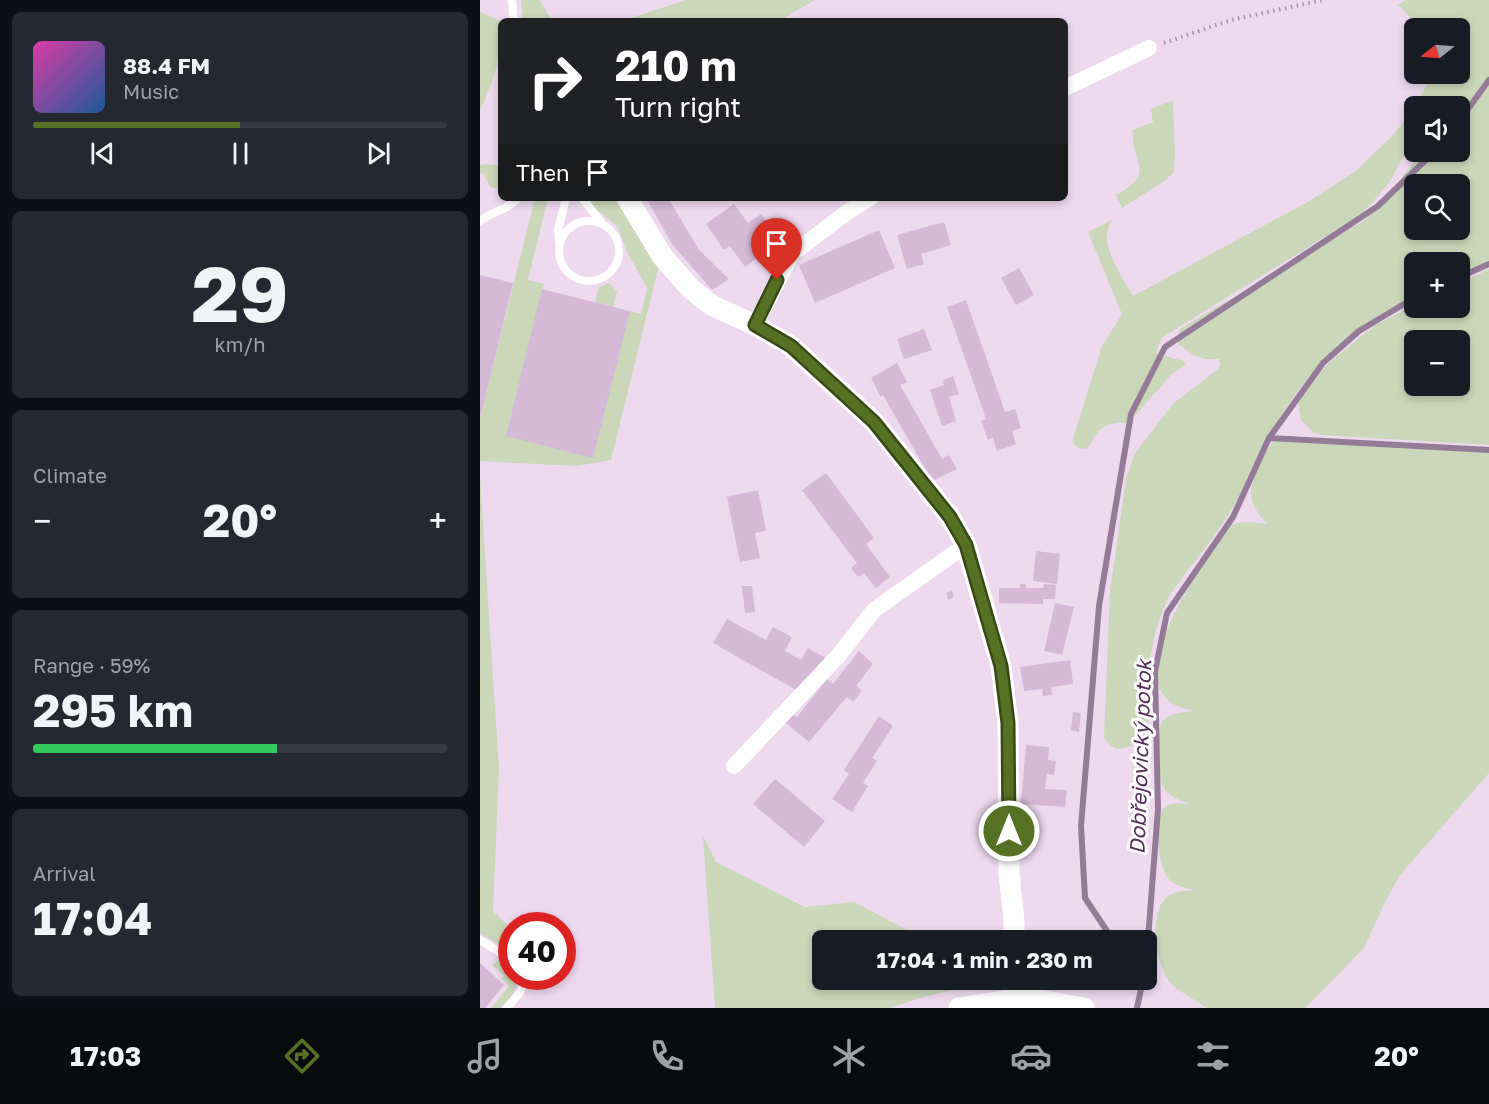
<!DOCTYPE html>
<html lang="en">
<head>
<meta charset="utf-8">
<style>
	body { margin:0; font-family:"Golos Text",sans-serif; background:#242831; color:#f1f3f6; height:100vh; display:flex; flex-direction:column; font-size:22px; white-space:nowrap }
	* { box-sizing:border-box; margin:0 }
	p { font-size:20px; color:#9ea1a6 }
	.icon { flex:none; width:33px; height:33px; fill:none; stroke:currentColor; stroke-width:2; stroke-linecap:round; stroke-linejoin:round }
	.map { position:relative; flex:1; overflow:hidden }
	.panel { display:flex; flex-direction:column; gap:12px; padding:12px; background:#0d0f14; width:480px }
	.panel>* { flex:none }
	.hud { position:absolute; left:18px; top:18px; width:570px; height:183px; border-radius:9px; box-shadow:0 3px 9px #0003; background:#202124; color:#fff; overflow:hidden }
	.needle { width:39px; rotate:253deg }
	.tools { position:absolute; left:924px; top:18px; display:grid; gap:12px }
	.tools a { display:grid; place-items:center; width:66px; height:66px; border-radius:9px; background:#171b24; box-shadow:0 3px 9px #0003; font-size:30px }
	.speed { position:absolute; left:18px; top:912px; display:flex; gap:12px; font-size:30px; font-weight:700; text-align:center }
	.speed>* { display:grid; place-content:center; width:78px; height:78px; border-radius:50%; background:#171b24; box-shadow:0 3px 9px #0003; line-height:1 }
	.speed .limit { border:9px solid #d22; background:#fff; color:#111 }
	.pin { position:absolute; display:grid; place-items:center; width:51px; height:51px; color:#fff; margin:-62px -26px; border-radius:50% 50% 50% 0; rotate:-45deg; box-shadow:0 0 6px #0007 }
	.pin .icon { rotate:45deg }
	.me { position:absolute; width:66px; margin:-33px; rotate:0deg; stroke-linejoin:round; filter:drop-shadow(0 0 4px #0008) }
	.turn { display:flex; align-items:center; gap:21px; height:126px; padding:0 18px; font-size:27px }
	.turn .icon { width:78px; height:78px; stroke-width:2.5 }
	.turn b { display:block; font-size:42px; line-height:51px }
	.then { display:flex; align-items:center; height:57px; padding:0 18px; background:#0003; gap:12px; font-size:22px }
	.big { font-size:45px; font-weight:700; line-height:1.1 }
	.panel .widget { flex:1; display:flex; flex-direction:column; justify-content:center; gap:9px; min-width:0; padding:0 21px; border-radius:9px; background:#242831 }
	.panel .dial { align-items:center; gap:0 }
	.dial b { font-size:78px; line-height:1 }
	.song { display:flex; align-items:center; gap:18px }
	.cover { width:72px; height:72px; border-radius:9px; background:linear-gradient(135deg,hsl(320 70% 55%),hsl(210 70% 35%)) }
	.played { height:6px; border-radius:3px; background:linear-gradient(90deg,#567124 50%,#363941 50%) }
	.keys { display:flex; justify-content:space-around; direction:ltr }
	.heat { display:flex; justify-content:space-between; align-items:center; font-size:33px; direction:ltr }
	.charge { height:9px; border-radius:4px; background:linear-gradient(90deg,#34c759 59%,#363941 0) }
	.trip { position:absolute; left:332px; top:930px; width:345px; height:60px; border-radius:9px; background:#171b24; box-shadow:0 3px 9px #0003; font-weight:700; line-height:60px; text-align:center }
	.dock { display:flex; height:96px; justify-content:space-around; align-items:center; background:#090b0e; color:#9ea1a6 }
	.dock .icon { width:42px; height:42px }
	.dock .active { color:#567124 }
	.dock b { font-size:27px; color:#f1f3f6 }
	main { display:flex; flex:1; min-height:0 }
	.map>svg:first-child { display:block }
</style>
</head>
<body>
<main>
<section class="panel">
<div class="widget">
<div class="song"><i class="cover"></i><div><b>88.4 FM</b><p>Music</p></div></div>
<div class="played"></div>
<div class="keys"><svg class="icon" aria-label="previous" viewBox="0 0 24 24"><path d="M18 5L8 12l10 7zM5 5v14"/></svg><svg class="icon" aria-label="pause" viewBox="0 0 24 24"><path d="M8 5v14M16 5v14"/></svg><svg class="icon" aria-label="next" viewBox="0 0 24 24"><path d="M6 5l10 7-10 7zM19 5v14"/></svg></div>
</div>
<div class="widget dial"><b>29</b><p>km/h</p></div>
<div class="widget"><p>Climate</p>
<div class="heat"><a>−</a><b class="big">20°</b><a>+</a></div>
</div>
<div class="widget"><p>Range · 59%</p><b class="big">295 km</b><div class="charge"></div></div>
<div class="widget"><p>Arrival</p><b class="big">17:04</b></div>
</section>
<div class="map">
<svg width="1009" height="1008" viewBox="0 0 1009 1008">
	<rect width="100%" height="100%" fill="#eed9ef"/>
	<path fill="#cad7b8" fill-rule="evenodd" d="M 41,0 L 60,0 L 68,15 L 75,21 L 43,21 Z
		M 206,0 L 335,0 L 299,21 L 142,21 Z
		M 926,0 L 1009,0 L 1009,263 L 980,276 L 980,262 L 934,262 L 934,297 C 856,333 814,387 775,461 C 766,478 761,495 751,511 C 733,539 711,566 691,593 C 678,616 671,646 669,674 C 668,694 673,716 664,734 C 659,745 648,748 637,749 L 629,744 L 624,738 L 630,592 L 646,479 L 655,453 L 694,403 L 737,370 L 740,365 L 739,359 L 725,359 L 714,355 L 698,344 L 698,336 L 700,329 L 885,220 L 898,208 L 942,152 L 980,152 L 980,106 L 934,106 L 934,143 L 922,159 L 909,183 L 891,204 L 877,217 L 683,337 L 678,346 L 677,354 L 704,361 L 705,365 L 692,374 L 648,423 C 637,422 625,423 617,433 C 613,438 612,444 606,449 L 598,448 L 592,442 L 622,346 L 642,314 L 608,232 L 632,220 C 630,225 627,229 627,234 C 624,250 645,282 653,296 L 826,203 L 876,171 L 910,138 L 929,116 L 953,74 L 980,74 L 980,28 L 941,28 L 918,5 ZM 934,184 L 980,184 L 980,230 L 934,230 Z
		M 0,12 L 21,21 C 21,58 16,76 0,110 Z
		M 693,100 L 695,155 L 694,172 L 684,181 L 642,208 L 636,195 C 678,173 650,160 653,130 L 673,122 L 671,109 Z
		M 6,164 L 21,166 L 21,189 L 10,187 L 3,173 L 0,173 L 0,165 Z
		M 55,198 L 68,198 L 48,280 L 64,284 L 26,436 L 150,311 L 161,314 L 167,288 L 146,250 L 138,227 L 116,209 L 108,198 L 138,198 L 179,265 L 131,460 L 97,466 L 0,461 L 0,419 Z
		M 1009,269 L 1009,445 L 841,435 L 833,432 L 821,420 L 818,403 L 820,395 L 849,363 L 894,326 L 934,305 L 934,308 L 980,308 L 980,283 ZM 934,340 L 980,340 L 980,386 L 934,386 Z
		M 129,283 L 137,291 L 133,307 L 115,302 L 119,287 Z
		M 799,437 L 868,440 L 1009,451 L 1009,773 L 920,875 L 905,902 L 884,948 L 825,1008 L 727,1008 L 694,987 L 686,977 L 680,963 L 675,935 L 677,915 L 681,904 L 688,896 L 697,892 L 713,890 C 704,887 694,886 688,878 C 678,867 673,815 686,806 C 692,802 703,804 709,804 C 699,800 690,797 683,787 C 678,778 676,730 682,722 C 689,713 702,713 712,711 C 703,708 690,705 684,696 C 654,655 727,561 749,526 C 763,520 773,522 787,524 C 780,516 773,508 771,496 C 769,482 787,444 799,437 Z
		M 0,477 L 19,769 L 13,911 L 31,929 L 31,952 L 0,933 Z
		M 223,836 L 236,862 L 325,907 L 374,902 L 446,940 L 342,940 L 342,980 L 506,980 L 495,985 L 447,996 L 409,1008 L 235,1008 Z
		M 19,960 L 23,960 L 31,967 L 32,976 L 36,977 C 39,991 29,998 20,1008 L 11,1008 L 29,986 L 22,979 L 24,976 L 12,965 Z"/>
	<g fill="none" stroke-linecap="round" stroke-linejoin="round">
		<path stroke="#957b98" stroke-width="6" d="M 980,120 L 1009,80
			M 980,277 L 1009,264
			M 789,438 L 843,363 L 879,331 L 934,298
			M 636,940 L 631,937 L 605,898 L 601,826 L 619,606 L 651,414 L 685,347 L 898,206 L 954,152
			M 666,965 L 678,809 L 675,671 L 687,613 L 753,517 L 789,438 L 1009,450
			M 657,1008 L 663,980"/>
	</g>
	<path fill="#d5b9d7" d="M 166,198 L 188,198 L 219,250 L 249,279 L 232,290 L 192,244 Z
		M 254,204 L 268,223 L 281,214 L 300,242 L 265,267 L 250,246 L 244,250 L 226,224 Z
		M 464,222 L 471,245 L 441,254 L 444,264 L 427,269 L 417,235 Z
		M 399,230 L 415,268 L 335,303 L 319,265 Z
		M 539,268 L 554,295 L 536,305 L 521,278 Z
		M 0,275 L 33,283 L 1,415 L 0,415 Z
		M 62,289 L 150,311 L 113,458 L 26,436 Z
		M 486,300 L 525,412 L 535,409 L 541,428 L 532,431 L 536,444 L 517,451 L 513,438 L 508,440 L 501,421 L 506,419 L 467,307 Z
		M 444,329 L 452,350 L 424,359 L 417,339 Z
		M 417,363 L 427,382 L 420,385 L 462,459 L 469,455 L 477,469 L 452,481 L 403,395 L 401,397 L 391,378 Z
		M 473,376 L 479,394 L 469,397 L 476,421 L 462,426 L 450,390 L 464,385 L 463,380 Z
		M 346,473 L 394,538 L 386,544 L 410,577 L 396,588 L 384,573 L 378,577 L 371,568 L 377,563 L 322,490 Z
		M 278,490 L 286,531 L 275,533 L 280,558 L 260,562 L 247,497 Z
		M 556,551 L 580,554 L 577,584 L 553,581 Z
		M 540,584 L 546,584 L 546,588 L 563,588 L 564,584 L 576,585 L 575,599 L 563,599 L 563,604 L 519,603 L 519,588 L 540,588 Z
		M 262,586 L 272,586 L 275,612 L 265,613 Z
		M 472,591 L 474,597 L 468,600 L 466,593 Z
		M 575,603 L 594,607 L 582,655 L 564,651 Z
		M 247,619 L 286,640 L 293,627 L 312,637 L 305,651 L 321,660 L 328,648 L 349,660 L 316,690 L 233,643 Z
		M 379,651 L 393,664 L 376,686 L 382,691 L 373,702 L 367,697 L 329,742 L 302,720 L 310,712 L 317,717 L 347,679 L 353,684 Z
		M 590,660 L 593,684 L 571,687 L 572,695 L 563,696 L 562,689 L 544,691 L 540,667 Z
		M 593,712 L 601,713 L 599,732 L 591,730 Z
		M 399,716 L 413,726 L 392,758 L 397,761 L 383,783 L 388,786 L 372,812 L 352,799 L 369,774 L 364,770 Z
		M 546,745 L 569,747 L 568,760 L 576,761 L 574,775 L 567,774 L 565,789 L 587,790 L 585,807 L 541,804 Z
		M 295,779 L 345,821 L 324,847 L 273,804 Z
		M 0,963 L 24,985 L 5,1008 L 0,1008 Z"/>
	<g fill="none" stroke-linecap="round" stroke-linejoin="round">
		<path stroke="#a393a4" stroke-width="4" stroke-dasharray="1.5 4.5" stroke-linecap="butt" d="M 684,43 L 751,20 L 843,0"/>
		<path stroke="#fff" stroke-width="8" d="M 32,0 L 34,21
			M 102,198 L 122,223
			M 0,221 C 12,211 27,211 38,198
			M79 251a30 30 0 1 1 60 0a30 30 0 1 1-60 0Z
			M 79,242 L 78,230 L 86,198
			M 0,940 L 32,960
			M 27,1008 C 35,998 46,990 43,976"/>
		<path stroke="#fff" stroke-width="16" d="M 585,88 L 669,48
			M 275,325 L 312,254 L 366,213 L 390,198
			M 254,766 L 359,655 L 394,610 L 486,545"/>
		<path stroke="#fff" stroke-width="21" d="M 147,198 L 182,256 L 210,288 L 231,305 L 275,325 L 311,346 L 394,422 L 470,517 L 486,545 L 521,666 L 528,723 L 529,874 L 534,921 L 534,940
			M 532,1000 L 532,980
			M 479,1008 L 532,1000 L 559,1000 L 604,1008"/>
	</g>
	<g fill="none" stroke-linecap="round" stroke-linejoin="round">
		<defs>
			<path id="route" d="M 297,280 L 275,325 L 311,346 L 394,422 L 470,517 L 486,545 L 521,666 L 528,723 L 529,831"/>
		</defs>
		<use href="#route" stroke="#384917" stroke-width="15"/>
		<use href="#route" stroke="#567124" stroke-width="10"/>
	</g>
	<g text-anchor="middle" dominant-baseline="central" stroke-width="6" stroke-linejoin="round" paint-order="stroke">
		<g font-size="21" font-style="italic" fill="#542f58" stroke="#fff">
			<text transform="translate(660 757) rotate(-88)">Dobřejovický potok</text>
		</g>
	</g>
</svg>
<div class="tools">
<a><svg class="needle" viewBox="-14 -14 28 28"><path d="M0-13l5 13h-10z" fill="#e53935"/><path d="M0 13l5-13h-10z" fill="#9ea1a6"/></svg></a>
<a><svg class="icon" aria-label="sound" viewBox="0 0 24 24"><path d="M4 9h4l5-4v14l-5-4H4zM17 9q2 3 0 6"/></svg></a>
<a><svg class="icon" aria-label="search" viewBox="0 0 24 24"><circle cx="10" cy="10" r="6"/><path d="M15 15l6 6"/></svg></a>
<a>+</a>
<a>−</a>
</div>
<div class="speed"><div class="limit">40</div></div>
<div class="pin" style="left:297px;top:280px;background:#d93025"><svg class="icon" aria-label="arrive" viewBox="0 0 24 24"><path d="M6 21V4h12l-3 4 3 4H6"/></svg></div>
<svg class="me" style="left:529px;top:831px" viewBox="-20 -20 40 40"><circle r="17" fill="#567124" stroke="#fff" stroke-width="3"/><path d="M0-11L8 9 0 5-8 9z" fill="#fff"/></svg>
<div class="trip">17:04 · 1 min · 230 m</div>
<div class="hud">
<div class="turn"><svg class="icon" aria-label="right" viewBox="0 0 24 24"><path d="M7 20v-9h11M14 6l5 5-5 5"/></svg><div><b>210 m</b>Turn right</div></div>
<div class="then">Then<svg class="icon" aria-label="arrive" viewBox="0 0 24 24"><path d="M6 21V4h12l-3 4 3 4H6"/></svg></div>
</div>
</div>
</main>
<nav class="dock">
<b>17:03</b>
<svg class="icon active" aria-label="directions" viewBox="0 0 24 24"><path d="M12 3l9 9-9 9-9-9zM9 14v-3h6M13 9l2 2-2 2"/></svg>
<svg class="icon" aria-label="music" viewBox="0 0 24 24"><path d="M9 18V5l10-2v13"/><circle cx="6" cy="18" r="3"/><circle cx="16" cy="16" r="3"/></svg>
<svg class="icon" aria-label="phone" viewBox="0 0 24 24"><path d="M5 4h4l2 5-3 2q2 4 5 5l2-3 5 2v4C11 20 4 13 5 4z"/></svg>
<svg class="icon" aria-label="climate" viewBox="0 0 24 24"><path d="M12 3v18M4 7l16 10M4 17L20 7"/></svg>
<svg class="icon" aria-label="car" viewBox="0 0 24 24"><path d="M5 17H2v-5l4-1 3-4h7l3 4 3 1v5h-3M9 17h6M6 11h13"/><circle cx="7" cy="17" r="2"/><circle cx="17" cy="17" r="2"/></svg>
<svg class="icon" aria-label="filters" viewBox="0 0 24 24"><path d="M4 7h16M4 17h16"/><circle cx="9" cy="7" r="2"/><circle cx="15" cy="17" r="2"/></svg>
<b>20°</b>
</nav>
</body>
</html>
